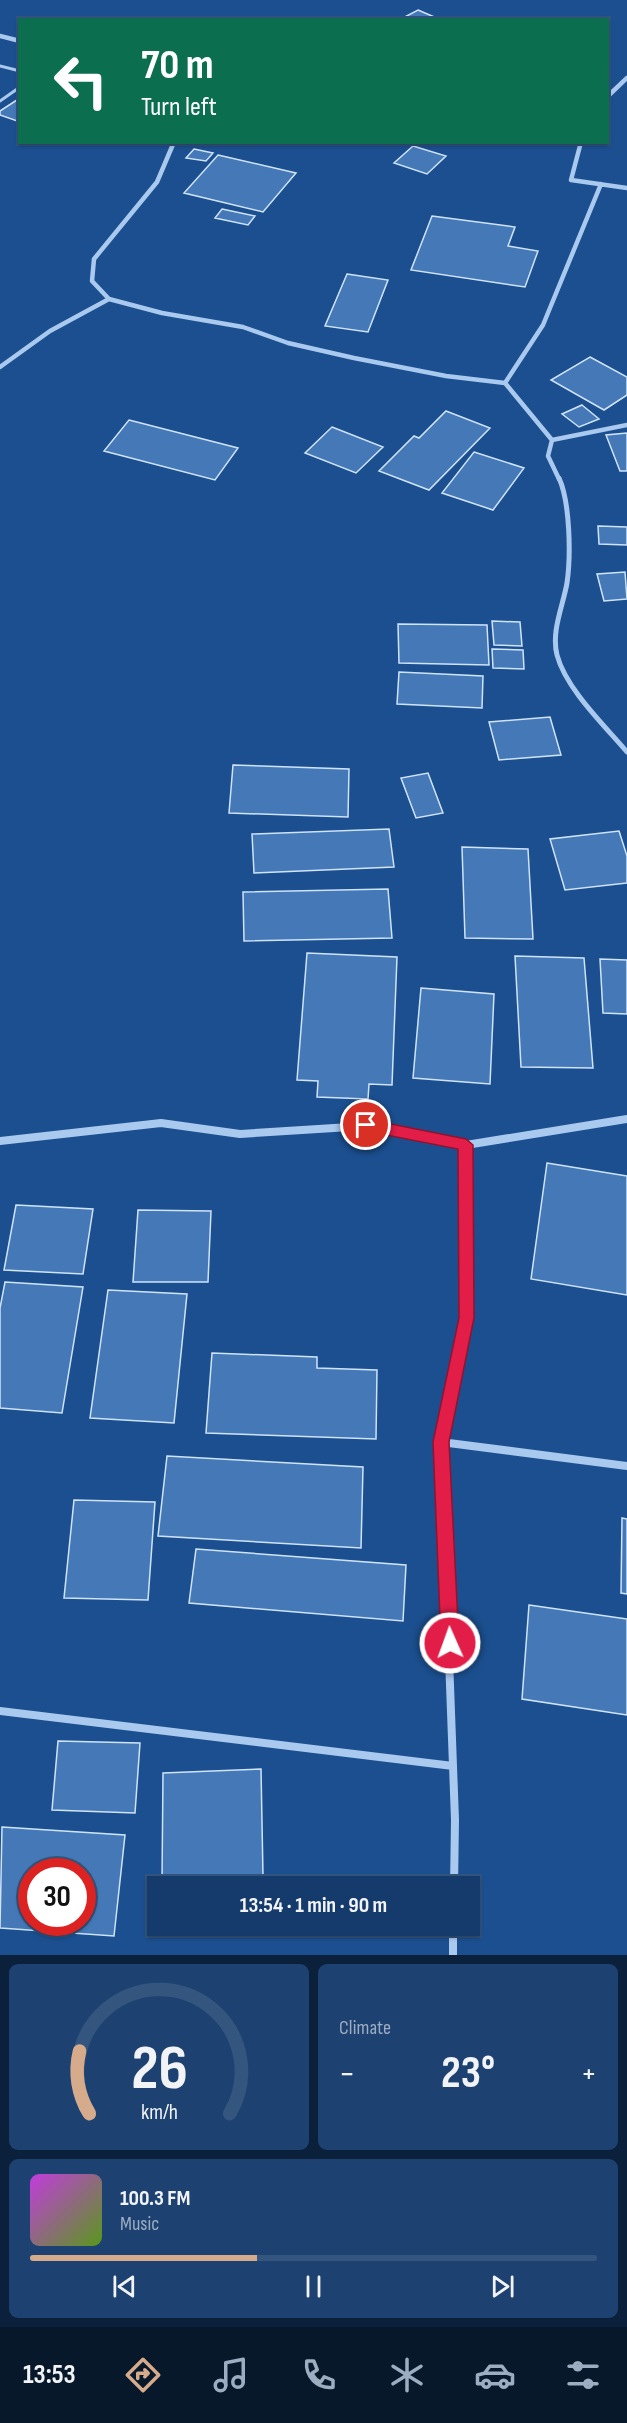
<!DOCTYPE html>
<html lang="en">
<head>
<meta charset="utf-8">
<style>
	body { margin:0; font-family:"Sofia Sans Condensed",sans-serif; background:#1d4271; color:#f1f3f6; height:100vh; display:flex; flex-direction:column; font-size:22px; white-space:nowrap }
	* { box-sizing:border-box; margin:0 }
	p { font-size:20px; color:#9dadc1 }
	.icon { flex:none; width:33px; height:33px; fill:none; stroke:currentColor; stroke-width:2; stroke-linecap:round; stroke-linejoin:round }
	.map { position:relative; height:1955px; overflow:hidden }
	.drawer { display:flex; flex-direction:column; gap:9px; padding:9px; background:#0b203b; flex:1 }
	.drawer>* { flex:none }
	.guide { position:absolute; left:18px; top:18px; width:591px; height:126px; border-radius:0px; box-shadow:0 2px 4px #0004,0 0 0 2px #33557e; background:#0b6e4f; color:#fff; overflow:hidden }
	.speed { position:absolute; left:18px; top:1858px; display:flex; gap:12px; font-size:30px; font-weight:700; text-align:center }
	.speed>* { display:grid; place-content:center; width:78px; height:78px; border-radius:50%; background:#143b6b; box-shadow:0 2px 4px #0004,0 0 0 2px #33557e; line-height:1 }
	.speed .limit { border:9px solid #d22; background:#fff; color:#111 }
	.pin { position:absolute; display:grid; place-items:center; width:51px; height:51px; color:#fff; margin:-26px; border:3px solid #fff; border-radius:50%; box-shadow:0 2px 6px #0007 }
	.me { position:absolute; width:66px; margin:-33px; rotate:358deg; stroke-linejoin:round; filter:drop-shadow(0 0 4px #0008) }
	.turn { display:flex; align-items:center; gap:21px; height:126px; padding:0 24px; font-size:27px }
	.turn .icon { width:78px; height:78px; stroke-width:2.5 }
	.turn b { display:block; font-size:42px; line-height:51px }
	.big { font-size:45px; font-weight:700; line-height:1.1 }
	.drawer .widget { flex:1; display:flex; flex-direction:column; justify-content:center; gap:9px; min-width:0; padding:0 21px; border-radius:9px; background:#1d4271 }
	.drawer .dial { align-items:center; gap:0 }
	.dial svg { height:156px; overflow:visible; fill:none; stroke:#33557e; stroke-width:7; stroke-linecap:round; text-anchor:middle }
	.dial text { fill:#f1f3f6; stroke:none }
	.song { display:flex; align-items:center; gap:18px }
	.cover { width:72px; height:72px; border-radius:9px; background:linear-gradient(135deg,hsl(290 70% 55%),hsl(90 70% 35%)) }
	.played { height:6px; border-radius:3px; background:linear-gradient(90deg,#d6ab8b 40%,#33557e 40%) }
	.keys { display:flex; justify-content:space-around; direction:ltr }
	.heat { display:flex; justify-content:space-between; align-items:center; font-size:33px; direction:ltr }
	.drawer .tiles { flex:1; display:grid; gap:9px; grid-template-columns:1fr 1fr }
	.widget:last-child { grid-column:span 2 }
	.trip { position:absolute; left:147px; top:1876px; width:333px; height:60px; border-radius:0px; background:#143b6b; box-shadow:0 2px 4px #0004,0 0 0 2px #33557e; font-weight:700; line-height:60px; text-align:center }
	.tab-bar { display:flex; height:96px; justify-content:space-around; align-items:center; background:#08182b; color:#9dadc1 }
	.tab-bar .icon { width:42px; height:42px }
	.tab-bar .selected { color:#d6ab8b }
	.tab-bar b { font-size:27px; color:#f1f3f6 }
	.map>svg:first-child { display:block }
</style>
</head>
<body>
<div class="map">
<svg width="627" height="1955" viewBox="0 0 627 1955">
	<rect width="100%" height="100%" fill="#1b4f8f"/>
	<path fill="#4478b7" stroke="#cfe3fa" stroke-width="1.5" fill-rule="evenodd" d="M 418,10 L 439,19 L 399,20 Z
		M 20,98 L 20,122 L 0,115 L 0,111 Z
		M 413,146 L 446,156 L 427,174 L 394,163 Z
		M 194,149 L 213,153 L 206,161 L 186,158 Z
		M 218,155 L 296,173 L 263,212 L 184,193 Z
		M 222,209 L 255,216 L 248,225 L 215,218 Z
		M 432,216 L 515,227 L 508,246 L 538,251 L 525,287 L 411,270 Z
		M 347,274 L 388,280 L 368,332 L 325,326 Z
		M 590,357 L 627,377 L 627,395 L 604,410 L 551,380 Z
		M 582,405 L 599,419 L 579,427 L 562,414 Z
		M 446,411 L 490,428 L 429,490 L 379,471 L 414,436 L 419,438 Z
		M 129,420 L 238,448 L 215,480 L 104,451 Z
		M 332,427 L 383,447 L 356,473 L 305,453 Z
		M 627,433 L 627,471 L 620,471 L 606,435 Z
		M 474,452 L 524,468 L 493,510 L 442,493 Z
		M 598,526 L 627,527 L 627,545 L 599,544 Z
		M 625,572 L 627,599 L 604,601 L 597,574 Z
		M 492,621 L 520,622 L 522,646 L 494,645 Z
		M 398,624 L 487,625 L 489,665 L 399,663 Z
		M 492,649 L 523,650 L 524,669 L 493,668 Z
		M 399,672 L 483,676 L 482,708 L 397,704 Z
		M 550,717 L 561,755 L 499,760 L 489,722 Z
		M 233,765 L 349,769 L 348,817 L 229,813 Z
		M 428,773 L 443,813 L 416,818 L 401,778 Z
		M 389,829 L 394,867 L 254,873 L 252,834 Z
		M 619,831 L 627,856 L 627,883 L 565,890 L 550,839 Z
		M 462,847 L 528,849 L 533,939 L 465,938 Z
		M 388,889 L 392,938 L 244,941 L 243,892 Z
		M 307,953 L 397,957 L 392,1085 L 369,1084 L 368,1099 L 317,1097 L 318,1081 L 297,1080 Z
		M 515,956 L 584,958 L 593,1068 L 521,1067 Z
		M 600,959 L 627,960 L 627,1014 L 603,1013 Z
		M 421,988 L 494,994 L 490,1084 L 413,1078 Z
		M 547,1163 L 627,1176 L 627,1295 L 531,1279 Z
		M 16,1205 L 93,1209 L 83,1274 L 4,1270 Z
		M 138,1210 L 211,1211 L 208,1282 L 133,1282 Z
		M 5,1282 L 83,1287 L 62,1413 L 0,1408 L 0,1308 Z
		M 108,1290 L 187,1294 L 174,1423 L 90,1418 Z
		M 212,1353 L 317,1357 L 317,1368 L 377,1370 L 376,1439 L 206,1433 Z
		M 167,1456 L 363,1467 L 361,1548 L 158,1536 Z
		M 74,1500 L 155,1502 L 148,1600 L 64,1598 Z
		M 622,1518 L 627,1519 L 627,1594 L 621,1593 Z
		M 196,1549 L 406,1565 L 403,1621 L 189,1603 Z
		M 529,1605 L 627,1619 L 627,1715 L 522,1699 Z
		M 58,1741 L 140,1743 L 135,1813 L 52,1810 Z
		M 261,1769 L 263,1876 L 162,1881 L 163,1773 Z
		M 2,1827 L 125,1835 L 114,1936 L 0,1928 ZM 32,1872 L 82,1872 L 82,1923 L 32,1923 Z"/>
	<g fill="none" stroke-linecap="round" stroke-linejoin="round">
		<path stroke="#a9c9ee" stroke-width="3" d="M 0,66 L 20,71
			M 0,101 L 20,87"/>
		<path stroke="#a9c9ee" stroke-width="4.5" d="M 0,36 L 20,41
			M 608,96 L 627,78
			M 174,142 L 157,182 L 94,259 L 92,281 L 109,299 L 162,313 L 243,327 L 288,343 L 354,358 L 446,376 L 505,383 L 552,440 L 548,456 L 559,479
			M 581,142 L 571,180 L 627,188
			M 0,367 L 50,331 L 109,299
			M 505,383 L 543,325 L 601,184
			M 552,440 L 627,425"/>
		<path stroke="#a9c9ee" stroke-width="5" d="M 559,478 C 570,502 571,555 567,583 C 563,606 551,631 557,655 C 566,689 605,726 627,752"/>
		<path stroke="#a9c9ee" stroke-width="8" d="M 0,1141 L 161,1123 L 240,1134 L 366,1126 L 466,1145 L 627,1119
			M 441,1442 L 627,1466
			M 0,1711 L 453,1766
			M 454,1887 L 455,1820 L 441,1442 L 467,1318 L 466,1145
			M 453,1926 L 453,1955"/>
	</g>
	<path fill="#e11d48" stroke="#92132f" stroke-width="1.5" d="M 366,1119 L 466,1139 L 473,1145 L 474,1318 L 449,1442 L 459,1643 L 456,1649 L 450,1652 L 444,1649 L 441,1643 L 433,1442 L 459,1318 L 458,1149 L 361,1130 L 358,1125 Z"/>
</svg>
<div class="speed"><div class="limit">30</div></div>
<div class="pin" style="left:366px;top:1125px;background:#d93025"><svg class="icon" aria-label="arrive" viewBox="0 0 24 24"><path d="M6 21V4h12l-3 4 3 4H6"/></svg></div>
<svg class="me" style="left:450px;top:1643px" viewBox="-20 -20 40 40"><circle r="17" fill="#e11d48" stroke="#fff" stroke-width="3"/><path d="M0-11L8 9 0 5-8 9z" fill="#fff"/></svg>
<div class="trip">13:54 · 1 min · 90 m</div>
<div class="guide">
<div class="turn"><svg class="icon" aria-label="left" viewBox="0 0 24 24"><path d="M17 20v-9H6M10 6l-5 5 5 5"/></svg><div><b>70 m</b>Turn left</div></div>
</div>
</div>
<section class="drawer">
<div class="tiles">
<div class="widget dial"><svg viewBox="0 0 100 80">
<path d="M14 69A42 42 0 1 1 86 69"/>
<path d="M14 69A42 42 0 0 1 9 37" stroke="#d6ab8b"/>
<text x="50" y="56" font-size="32" font-weight="700">26</text>
<text x="50" y="72" font-size="11">km/h</text>
</svg></div>
<div class="widget"><p>Climate</p>
<div class="heat"><a>−</a><b class="big">23°</b><a>+</a></div>
</div>
<div class="widget">
<div class="song"><i class="cover"></i><div><b>100.3 FM</b><p>Music</p></div></div>
<div class="played"></div>
<div class="keys"><svg class="icon" aria-label="previous" viewBox="0 0 24 24"><path d="M18 5L8 12l10 7zM5 5v14"/></svg><svg class="icon" aria-label="pause" viewBox="0 0 24 24"><path d="M8 5v14M16 5v14"/></svg><svg class="icon" aria-label="next" viewBox="0 0 24 24"><path d="M6 5l10 7-10 7zM19 5v14"/></svg></div>
</div>
</div>
</section>
<nav class="tab-bar">
<b>13:53</b>
<svg class="icon selected" aria-label="directions" viewBox="0 0 24 24"><path d="M12 3l9 9-9 9-9-9zM9 14v-3h6M13 9l2 2-2 2"/></svg>
<svg class="icon" aria-label="music" viewBox="0 0 24 24"><path d="M9 18V5l10-2v13"/><circle cx="6" cy="18" r="3"/><circle cx="16" cy="16" r="3"/></svg>
<svg class="icon" aria-label="phone" viewBox="0 0 24 24"><path d="M5 4h4l2 5-3 2q2 4 5 5l2-3 5 2v4C11 20 4 13 5 4z"/></svg>
<svg class="icon" aria-label="climate" viewBox="0 0 24 24"><path d="M12 3v18M4 7l16 10M4 17L20 7"/></svg>
<svg class="icon" aria-label="car" viewBox="0 0 24 24"><path d="M5 17H2v-5l4-1 3-4h7l3 4 3 1v5h-3M9 17h6M6 11h13"/><circle cx="7" cy="17" r="2"/><circle cx="17" cy="17" r="2"/></svg>
<svg class="icon" aria-label="filters" viewBox="0 0 24 24"><path d="M4 7h16M4 17h16"/><circle cx="9" cy="7" r="2"/><circle cx="15" cy="17" r="2"/></svg>
</nav>
</body>
</html>
